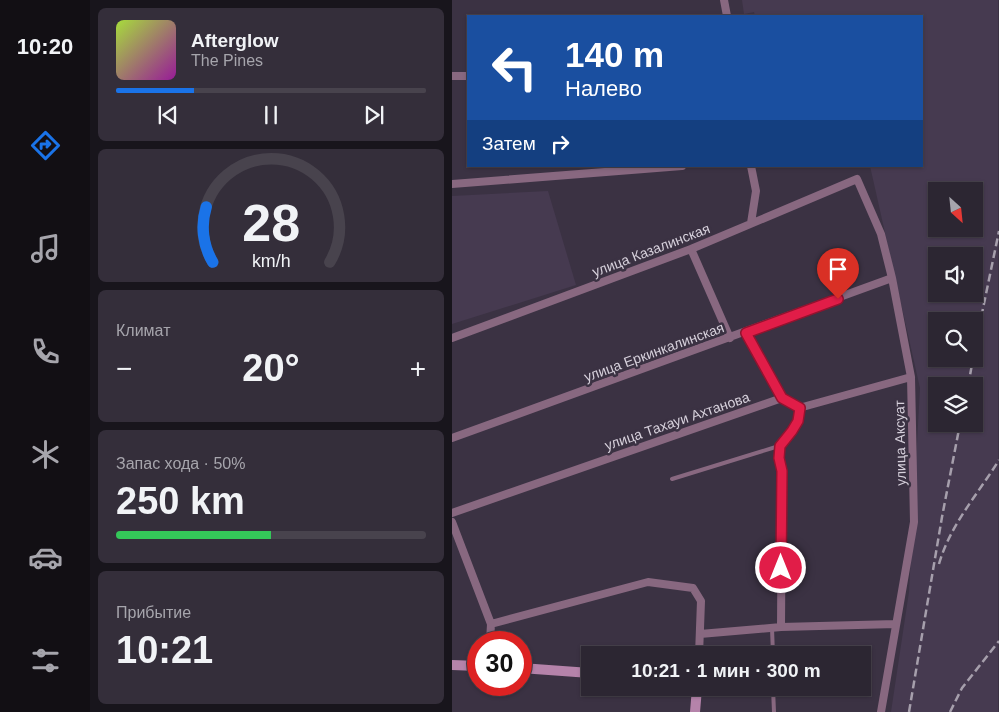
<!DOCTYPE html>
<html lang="ru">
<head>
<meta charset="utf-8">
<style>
	body { margin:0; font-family:Arial,sans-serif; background:#342e3a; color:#f1f3f6; height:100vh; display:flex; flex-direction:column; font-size:19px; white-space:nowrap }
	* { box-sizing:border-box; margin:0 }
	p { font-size:16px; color:#a6a5ac }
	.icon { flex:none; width:28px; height:28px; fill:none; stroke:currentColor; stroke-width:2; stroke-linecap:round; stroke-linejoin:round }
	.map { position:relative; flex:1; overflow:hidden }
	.drawer { display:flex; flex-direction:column; gap:8px; padding:8px; background:#18151c; width:362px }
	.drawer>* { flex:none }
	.banner { position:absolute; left:15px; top:15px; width:456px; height:152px; border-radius:0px; box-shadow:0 1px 4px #0004,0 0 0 1px #48434d; background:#1a4fa0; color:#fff; overflow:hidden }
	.needle { width:32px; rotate:153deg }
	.fabs { position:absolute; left:476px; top:182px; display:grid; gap:10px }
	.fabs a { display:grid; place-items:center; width:55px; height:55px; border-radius:0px; background:#2c2632; box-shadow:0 1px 4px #0004,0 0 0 1px #48434d; font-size:25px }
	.speed { position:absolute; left:15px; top:631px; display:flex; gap:10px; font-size:25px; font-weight:700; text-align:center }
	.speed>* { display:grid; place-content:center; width:65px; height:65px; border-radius:50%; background:#2c2632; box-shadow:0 1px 4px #0004,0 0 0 1px #48434d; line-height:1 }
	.speed .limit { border:8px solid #d22; background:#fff; color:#111 }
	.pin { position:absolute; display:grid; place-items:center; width:42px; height:42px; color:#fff; margin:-51px -21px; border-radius:50% 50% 50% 0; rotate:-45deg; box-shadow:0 0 5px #0007 }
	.pin .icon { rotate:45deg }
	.me { position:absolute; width:55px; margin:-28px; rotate:0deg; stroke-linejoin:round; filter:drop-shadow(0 0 4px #0008) }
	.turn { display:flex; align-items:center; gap:18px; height:105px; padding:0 15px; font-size:22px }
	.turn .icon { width:65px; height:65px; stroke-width:2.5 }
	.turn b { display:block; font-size:35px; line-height:42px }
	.then { display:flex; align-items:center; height:48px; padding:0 15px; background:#0003; gap:10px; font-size:19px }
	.big { font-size:38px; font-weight:700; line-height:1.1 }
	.drawer .widget { flex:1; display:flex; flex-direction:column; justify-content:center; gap:8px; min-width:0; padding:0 18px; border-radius:8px; background:#342e3a }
	.drawer .dial { align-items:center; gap:0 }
	.dial svg { height:130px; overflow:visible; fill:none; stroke:#48434d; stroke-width:7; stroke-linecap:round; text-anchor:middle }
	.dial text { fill:#f1f3f6; stroke:none }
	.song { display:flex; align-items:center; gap:15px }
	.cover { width:60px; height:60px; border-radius:8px; background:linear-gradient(135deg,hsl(80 70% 55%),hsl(300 70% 35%)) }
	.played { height:5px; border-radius:2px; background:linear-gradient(90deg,#1a73e8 25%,#48434d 25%) }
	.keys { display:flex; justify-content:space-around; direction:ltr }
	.heat { display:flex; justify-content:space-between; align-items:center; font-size:28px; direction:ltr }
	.charge { height:8px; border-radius:4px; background:linear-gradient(90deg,#34c759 50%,#48434d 0) }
	.trip { position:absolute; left:129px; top:646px; width:290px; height:50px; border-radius:0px; background:#2c2632; box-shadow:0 1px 4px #0004,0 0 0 1px #48434d; font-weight:700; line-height:50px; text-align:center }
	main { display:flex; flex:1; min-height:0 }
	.tabs { display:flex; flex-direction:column; width:90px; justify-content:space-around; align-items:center; background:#120f14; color:#a6a5ac }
	.tabs .icon { width:35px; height:35px }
	.tabs .selected { color:#1a73e8 }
	.tabs b { font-size:22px; color:#f1f3f6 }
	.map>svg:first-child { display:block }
</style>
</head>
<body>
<main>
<nav class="tabs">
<b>10:20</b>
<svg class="icon selected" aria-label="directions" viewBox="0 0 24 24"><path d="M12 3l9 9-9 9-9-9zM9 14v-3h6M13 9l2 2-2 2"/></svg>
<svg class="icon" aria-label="music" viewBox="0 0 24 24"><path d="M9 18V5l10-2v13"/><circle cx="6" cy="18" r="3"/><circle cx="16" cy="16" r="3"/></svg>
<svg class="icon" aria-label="phone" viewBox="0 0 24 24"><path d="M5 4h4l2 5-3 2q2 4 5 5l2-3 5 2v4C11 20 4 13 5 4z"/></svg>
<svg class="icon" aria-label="climate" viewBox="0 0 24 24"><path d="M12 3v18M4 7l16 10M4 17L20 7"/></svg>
<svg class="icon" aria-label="car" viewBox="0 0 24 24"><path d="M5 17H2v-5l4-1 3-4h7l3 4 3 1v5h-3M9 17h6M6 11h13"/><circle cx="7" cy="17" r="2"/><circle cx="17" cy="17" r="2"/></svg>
<svg class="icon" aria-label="filters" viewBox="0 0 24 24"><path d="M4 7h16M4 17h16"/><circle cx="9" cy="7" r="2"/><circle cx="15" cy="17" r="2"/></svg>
</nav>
<section class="drawer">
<div class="widget">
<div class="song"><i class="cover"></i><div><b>Afterglow</b><p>The Pines</p></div></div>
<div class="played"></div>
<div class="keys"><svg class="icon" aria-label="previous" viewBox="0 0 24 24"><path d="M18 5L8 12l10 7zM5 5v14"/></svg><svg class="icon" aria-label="pause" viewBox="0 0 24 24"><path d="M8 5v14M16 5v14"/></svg><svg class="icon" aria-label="next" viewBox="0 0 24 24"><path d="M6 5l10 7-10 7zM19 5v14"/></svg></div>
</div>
<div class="widget dial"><svg viewBox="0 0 100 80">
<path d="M14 69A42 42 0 1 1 86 69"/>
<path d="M14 69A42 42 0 0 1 10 35" stroke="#1a73e8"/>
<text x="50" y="56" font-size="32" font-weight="700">28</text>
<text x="50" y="72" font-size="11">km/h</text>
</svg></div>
<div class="widget"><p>Климат</p>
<div class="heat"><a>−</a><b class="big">20°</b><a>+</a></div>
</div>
<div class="widget"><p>Запас хода · 50%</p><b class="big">250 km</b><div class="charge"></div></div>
<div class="widget"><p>Прибытие</p><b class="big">10:21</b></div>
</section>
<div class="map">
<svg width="547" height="712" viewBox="0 0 547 712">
	<rect width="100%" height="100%" fill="#3b3243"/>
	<path fill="#463a50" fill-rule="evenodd" d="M 290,0 L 546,0 L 546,712 L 439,712 L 457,592 L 468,388 L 418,166 L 470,166 L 470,16 L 303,16 L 302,12 L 292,14 ZM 485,191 L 522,191 L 522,229 L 485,229 ZM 485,256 L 522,256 L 522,294 L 485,294 ZM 485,321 L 522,321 L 522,359 L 485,359 ZM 485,386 L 522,386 L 522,424 L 485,424 Z
		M 96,191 L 124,285 L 0,324 L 0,196 Z"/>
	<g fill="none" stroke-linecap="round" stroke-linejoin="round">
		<path stroke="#886880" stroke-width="4" d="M 220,479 L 327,446
			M 320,628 L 321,655
			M 321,688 L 322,712"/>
		<path stroke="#886880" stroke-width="8" d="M 272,0 L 275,16
			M 0,76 L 16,76
			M 299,166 L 304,191 L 299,223
			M 0,184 L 230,166
			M 239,249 L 278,338
			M 294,333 L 330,398
			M 0,338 L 239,249 L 405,179 L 429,234 L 440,278 L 459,377 L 462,522 L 429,712
			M 0,438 L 440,278
			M 0,513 L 330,398 L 347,408 L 459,377
			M 0,522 L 39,624 L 38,642
			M 39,624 L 196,582 L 241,588 L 249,601 L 247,655
			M 329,627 L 444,624
			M 248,634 L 329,627 L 330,471 L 327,457 L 327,446 L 340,431 L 345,421 L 347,408"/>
		<path stroke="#b583aa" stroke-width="10" d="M 0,665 L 26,666
			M 69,668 L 138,673
			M 243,712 L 245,688"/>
		<path stroke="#a69fac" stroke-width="2.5" stroke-dasharray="8 4" stroke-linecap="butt" d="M 522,352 L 547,231
			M 516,386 L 521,359
			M 487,564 C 498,525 526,494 547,460
			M 457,712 L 490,517 L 508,424
			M 498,712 L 510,688 L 547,641"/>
	</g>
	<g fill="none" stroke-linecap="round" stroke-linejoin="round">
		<defs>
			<path id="route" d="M 329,568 L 330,471 L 327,458 L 328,446 L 340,431 L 346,421 L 348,408 L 330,398 L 294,333 L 386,299"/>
		</defs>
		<use href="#route" stroke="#92132f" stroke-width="12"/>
		<use href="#route" stroke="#e11d48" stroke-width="9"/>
	</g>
	<g text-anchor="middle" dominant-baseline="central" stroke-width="5" stroke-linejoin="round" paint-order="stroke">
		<g font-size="14" fill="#d7d1dc" stroke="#3b3243">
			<text transform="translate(199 250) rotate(-21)">улица Казалинская</text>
			<text transform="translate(202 352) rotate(-20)">улица Еркинкалинская</text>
			<text transform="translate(225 421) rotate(-19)">улица Тахауи Ахтанова</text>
			<text transform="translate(448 443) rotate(-91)">улица Аксуат</text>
		</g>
	</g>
</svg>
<div class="fabs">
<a><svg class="needle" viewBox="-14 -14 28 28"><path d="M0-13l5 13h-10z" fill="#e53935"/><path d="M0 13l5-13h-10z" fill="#a6a5ac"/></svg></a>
<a><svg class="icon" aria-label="sound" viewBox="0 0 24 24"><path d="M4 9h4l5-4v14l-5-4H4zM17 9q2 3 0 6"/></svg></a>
<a><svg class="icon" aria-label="search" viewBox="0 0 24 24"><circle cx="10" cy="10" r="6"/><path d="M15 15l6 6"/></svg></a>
<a><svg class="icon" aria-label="layers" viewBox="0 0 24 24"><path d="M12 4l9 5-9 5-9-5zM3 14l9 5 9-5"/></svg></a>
</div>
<div class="speed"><div class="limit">30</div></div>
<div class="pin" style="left:386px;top:299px;background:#d93025"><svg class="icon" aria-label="arrive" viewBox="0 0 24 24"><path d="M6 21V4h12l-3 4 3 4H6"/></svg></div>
<svg class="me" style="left:329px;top:568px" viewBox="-20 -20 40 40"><circle r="17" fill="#e11d48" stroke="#fff" stroke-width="3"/><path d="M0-11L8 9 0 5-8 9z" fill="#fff"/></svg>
<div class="trip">10:21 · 1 мин · 300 m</div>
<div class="banner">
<div class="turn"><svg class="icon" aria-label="left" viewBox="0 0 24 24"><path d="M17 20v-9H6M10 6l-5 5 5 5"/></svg><div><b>140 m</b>Налево</div></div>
<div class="then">Затем<svg class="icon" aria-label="right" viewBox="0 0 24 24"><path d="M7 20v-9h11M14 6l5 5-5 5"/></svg></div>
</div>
</div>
</main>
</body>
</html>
